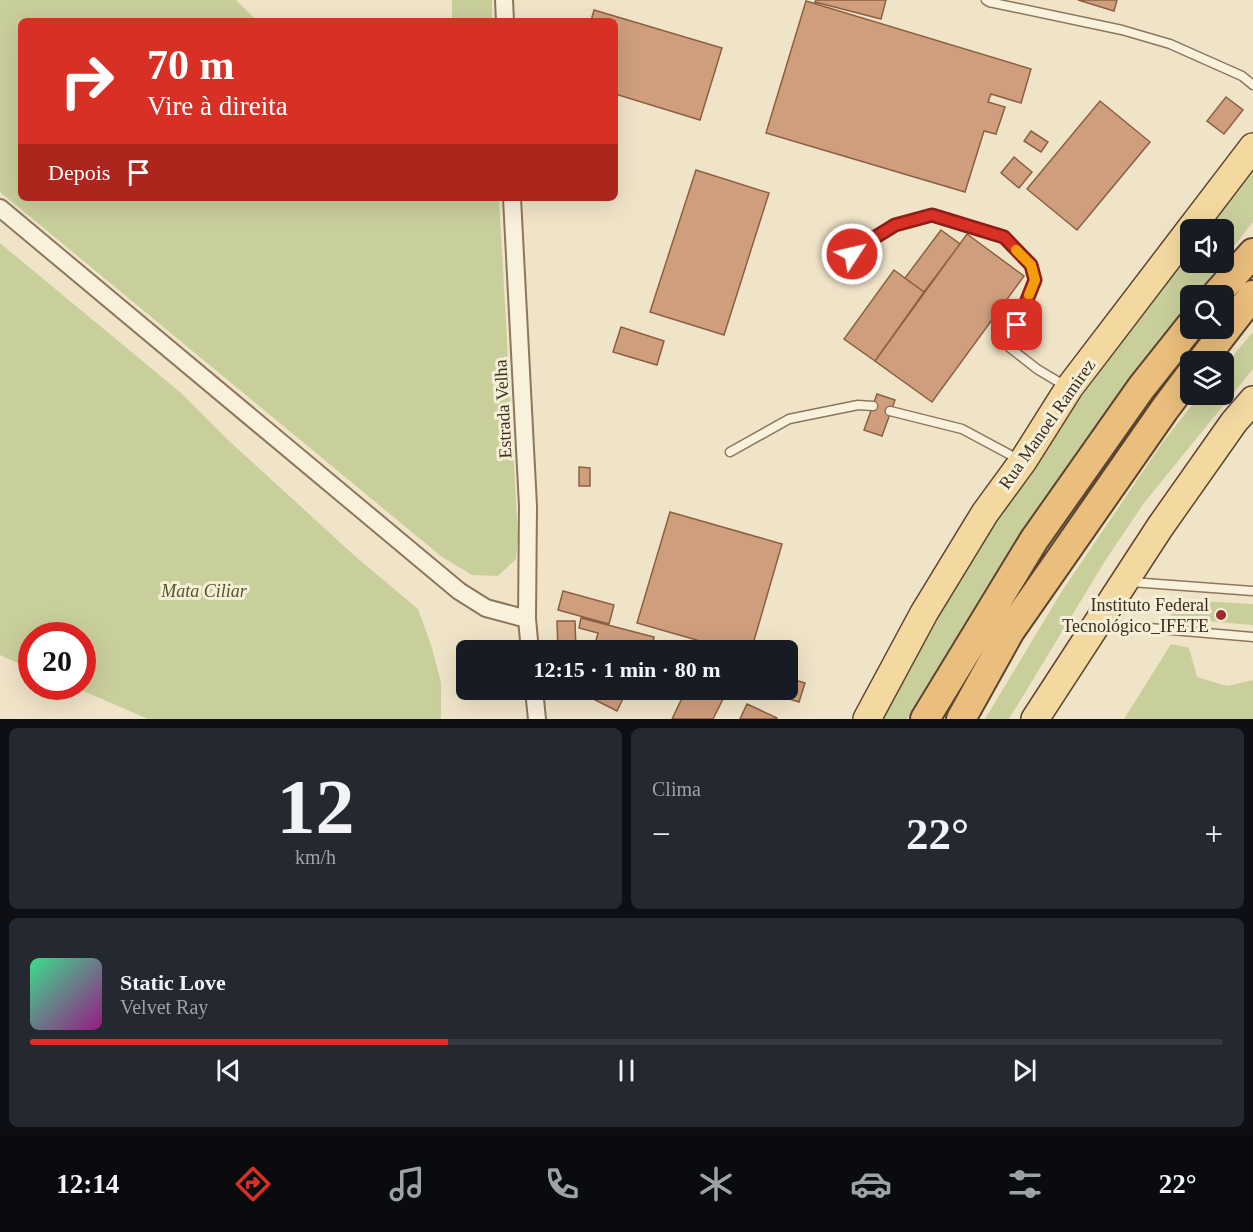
<!DOCTYPE html>
<html lang="pt">
<head>
<meta charset="utf-8">
<style>
	body { margin:0; font-family:Georgia,serif; background:#242831; color:#f1f3f6; height:100vh; display:flex; flex-direction:column; font-size:22px; white-space:nowrap }
	* { box-sizing:border-box; margin:0 }
	p { font-size:20px; color:#9ea1a6 }
	.icon { flex:none; width:33px; height:33px; fill:none; stroke:currentColor; stroke-width:2; stroke-linecap:round; stroke-linejoin:round }
	.map { position:relative; height:719px; overflow:hidden }
	.drawer { display:flex; flex-direction:column; gap:9px; padding:9px; background:#0d0f14; flex:1 }
	.drawer>* { flex:none }
	.banner { position:absolute; left:18px; top:18px; width:600px; height:183px; border-radius:9px; box-shadow:0 6px 24px #0002; background:#d93025; color:#fff; overflow:hidden }
	.tools { position:absolute; left:1180px; top:219px; display:grid; gap:12px }
	.tools a { display:grid; place-items:center; width:54px; height:54px; border-radius:9px; background:#171b24; box-shadow:0 6px 24px #0002; font-size:30px }
	.speed { position:absolute; left:18px; top:622px; display:flex; gap:12px; font-size:30px; font-weight:700; text-align:center }
	.speed>* { display:grid; place-content:center; width:78px; height:78px; border-radius:50%; background:#171b24; box-shadow:0 6px 24px #0002; line-height:1 }
	.speed .limit { border:9px solid #d22; background:#fff; color:#111 }
	.pin { position:absolute; display:grid; place-items:center; width:51px; height:51px; color:#fff; margin:-26px; border-radius:12px; box-shadow:0 3px 9px #0006 }
	.me { position:absolute; width:66px; margin:-33px; rotate:55deg; stroke-linejoin:round; filter:drop-shadow(0 0 4px #0008) }
	.turn { display:flex; align-items:center; gap:21px; height:126px; padding:0 30px; font-size:27px }
	.turn .icon { width:78px; height:78px; stroke-width:2.5 }
	.turn b { display:block; font-size:42px; line-height:51px }
	.then { display:flex; align-items:center; height:57px; padding:0 30px; background:#0003; gap:12px; font-size:22px }
	.big { font-size:45px; font-weight:700; line-height:1.1 }
	.drawer .tile { flex:1; display:flex; flex-direction:column; justify-content:center; gap:9px; min-width:0; padding:0 21px; border-radius:9px; background:#242831 }
	.drawer .dial { align-items:center; gap:0 }
	.dial b { font-size:78px; line-height:1 }
	.song { display:flex; align-items:center; gap:18px }
	.cover { width:72px; height:72px; border-radius:9px; background:linear-gradient(135deg,hsl(150 70% 55%),hsl(310 70% 35%)) }
	.played { height:6px; border-radius:3px; background:linear-gradient(90deg,#d93025 35%,#363941 35%) }
	.keys { display:flex; justify-content:space-around; direction:ltr }
	.heat { display:flex; justify-content:space-between; align-items:center; font-size:33px; direction:ltr }
	.drawer .tiles { flex:1; display:grid; gap:9px; grid-template-columns:1fr 1fr }
	.tile:last-child { grid-column:span 2 }
	.trip { position:absolute; left:456px; top:640px; width:342px; height:60px; border-radius:9px; background:#171b24; box-shadow:0 6px 24px #0002; font-weight:700; line-height:60px; text-align:center }
	.menu { display:flex; height:96px; justify-content:space-around; align-items:center; background:#090b0e; color:#9ea1a6 }
	.menu .icon { width:42px; height:42px }
	.menu .on { color:#d93025 }
	.menu b { font-size:27px; color:#f1f3f6 }
	.map>svg:first-child { display:block }
</style>
</head>
<body>
<div class="map">
<svg width="1253" height="719" viewBox="0 0 1253 719">
	<rect width="100%" height="100%" fill="#f0e4c8"/>
	<path fill="#c9cf9b" d="M 0,0 L 236,0 L 257,21 L 21,21 L 21,198 L 499,198 L 518,536 L 516,559 L 498,576 L 472,575 L 442,557 L 0,192 Z
		M 452,0 L 492,0 L 492,21 L 452,21 Z
		M 1253,173 L 1253,222 L 1224,259 L 1224,230 L 1208,229 Z
		M 0,243 L 181,393 L 227,439 L 356,557 L 418,609 L 432,648 L 441,683 L 441,719 L 148,719 L 74,687 L 82,687 L 82,636 L 32,636 L 31,669 L 0,655 Z
		M 1191,251 L 1191,262 L 1221,263 L 1195,295 L 1191,296 L 1191,300 L 1163,335 L 984,591 L 907,719 L 881,719 L 936,618 L 1018,485 L 1099,373 Z
		M 1253,332 L 1253,369 L 1144,503 L 1105,561 L 1009,719 L 985,719 L 1062,591 L 1162,443 L 1200,395 L 1224,394 L 1224,366 Z
		M 1183,600 L 1253,604 L 1253,625 L 1169,618 Z
		M 1171,644 L 1186,647 L 1189,648 L 1197,677 L 1227,686 L 1253,680 L 1253,719 L 1124,719 Z"/>
	<path fill="#cf9f7d" stroke="#8d5f41" stroke-width="1.5" d="M 816,0 L 886,0 L 881,19 L 815,2 Z
		M 1078,0 L 1117,0 L 1114,11 Z
		M 806,1 L 1031,69 L 1021,103 L 991,94 L 988,102 L 1005,107 L 996,134 L 984,131 L 965,192 L 766,133 Z
		M 594,10 L 722,48 L 700,120 L 615,94 L 615,21 L 591,21 Z
		M 1226,97 L 1243,110 L 1224,134 L 1207,121 Z
		M 1100,101 L 1150,142 L 1077,230 L 1027,189 Z
		M 1031,131 L 1048,142 L 1041,152 L 1024,141 Z
		M 1014,157 L 1032,172 L 1019,188 L 1001,173 Z
		M 696,170 L 769,193 L 724,335 L 650,312 Z
		M 941,230 L 960,244 L 924,292 L 905,278 Z
		M 967,234 L 1024,276 L 932,402 L 875,361 Z
		M 894,270 L 924,292 L 875,361 L 844,339 Z
		M 621,327 L 664,341 L 657,365 L 613,352 Z
		M 877,394 L 895,400 L 882,436 L 864,430 Z
		M 579,467 L 590,468 L 590,486 L 579,486 Z
		M 670,512 L 782,544 L 751,651 L 735,651 L 637,623 Z
		M 563,591 L 614,605 L 609,624 L 558,610 Z
		M 581,618 L 654,637 L 651,651 L 622,651 L 595,644 L 598,633 L 579,628 Z
		M 557,621 L 575,621 L 576,651 L 558,651 Z
		M 670,642 L 693,651 L 666,651 Z
		M 788,678 L 805,683 L 799,702 L 760,690 L 788,690 Z
		M 597,690 L 627,690 L 617,711 L 593,699 Z
		M 686,690 L 740,690 L 736,698 L 726,693 L 713,719 L 672,719 Z
		M 747,704 L 777,718 L 777,719 L 740,719 Z"/>
	<g fill="none" stroke-linecap="round" stroke-linejoin="round">
		<defs>
			<path id="service" d="M 986,0 L 989,2 L 1122,30 L 1170,44 L 1242,76 L 1253,85
				M 835,267 L 869,241 L 895,225 L 932,215 L 1004,237 L 1031,265 L 1035,281 L 1009,347 L 1037,369 L 1067,387
				M 890,411 L 962,429 L 1020,460
				M 730,452 L 789,419 L 858,405 L 873,406
				M 1131,582 L 1253,591
				M 1103,624 L 1253,637"/>
			<path id="minor" d="M 504,0 L 505,21
				M 512,198 L 528,506 L 527,619 L 530,651
				M 0,208 L 459,591 L 486,608 L 527,619
				M 534,690 L 537,719"/>
			<path id="primary" d="M 867,719 L 924,613 L 985,513 L 1023,461 L 1069,388 L 1253,147
				M 1035,719 L 1160,527 L 1234,422 L 1253,400"/>
			<path id="trunk" d="M 1215,296 L 1253,253
				M 1201,362 L 1253,295
				M 925,719 L 1034,540 L 1141,388 L 1191,325
				M 961,719 L 1010,631 L 1164,410 L 1191,374"/>
		</defs>
		<use href="#service" stroke="#8d765c" stroke-width="11"/>
		<use href="#minor" stroke="#8d765c" stroke-width="20"/>
		<use href="#primary" stroke="#5b4430" stroke-width="30"/>
		<use href="#trunk" stroke="#5b4430" stroke-width="32"/>
		<use href="#service" stroke="#faf1dc" stroke-width="8"/>
		<use href="#minor" stroke="#faf1dc" stroke-width="16"/>
		<use href="#primary" stroke="#f3d9a0" stroke-width="27"/>
		<use href="#trunk" stroke="#eabe7c" stroke-width="28"/>
	</g>
	<g fill="none" stroke-linecap="round" stroke-linejoin="round">
		<defs>
			<path id="route" d="M 852,254 L 869,241 L 895,225 L 932,215 L 1004,237 L 1031,265 L 1035,280 L 1017,325"/>
		</defs>
		<use href="#route" stroke="#8d1f18" stroke-width="15"/>
		<use href="#route" stroke="#d93025" stroke-width="10"/>
		<path stroke="#f59e0b" stroke-width="10" d="M 1016,250 L 1031,265 L 1035,280 L 1029,295"/>
	</g>
	<circle fill="#9e2a2b" stroke="#f7eed8" stroke-width="2" cx="1221" cy="615" r="6"/>
	<g text-anchor="middle" dominant-baseline="central" stroke-width="6" stroke-linejoin="round" paint-order="stroke">
		<g font-size="18" fill="#3d2e20" stroke="#f7eed8">
			<text transform="translate(503 409) rotate(-93)">Estrada Velha</text>
			<text transform="translate(1047 424) rotate(-55)">Rua Manoel Ramirez</text>
		</g>
		<g font-size="18" font-style="italic" fill="#4d5a26" stroke="#f7eed8">
			<text x="204" y="591">Mata Ciliar</text>
		</g>
		<g font-size="18" fill="#3d2e20" stroke="#f7eed8" text-anchor="end">
			<text x="1209" y="605">Instituto Federal<tspan x="1209" dy="21">Tecnológico_IFETE</tspan></text>
		</g>
	</g>
</svg>
<div class="tools">
<a><svg class="icon" aria-label="sound" viewBox="0 0 24 24"><path d="M4 9h4l5-4v14l-5-4H4zM17 9q2 3 0 6"/></svg></a>
<a><svg class="icon" aria-label="search" viewBox="0 0 24 24"><circle cx="10" cy="10" r="6"/><path d="M15 15l6 6"/></svg></a>
<a><svg class="icon" aria-label="layers" viewBox="0 0 24 24"><path d="M12 4l9 5-9 5-9-5zM3 14l9 5 9-5"/></svg></a>
</div>
<div class="speed"><div class="limit">20</div></div>
<div class="pin" style="left:1017px;top:325px;background:#d93025"><svg class="icon" aria-label="arrive" viewBox="0 0 24 24"><path d="M6 21V4h12l-3 4 3 4H6"/></svg></div>
<svg class="me" style="left:852px;top:254px" viewBox="-20 -20 40 40"><circle r="17" fill="#d93025" stroke="#fff" stroke-width="3"/><path d="M0-11L8 9 0 5-8 9z" fill="#fff"/></svg>
<div class="trip">12:15 · 1 min · 80 m</div>
<div class="banner">
<div class="turn"><svg class="icon" aria-label="right" viewBox="0 0 24 24"><path d="M7 20v-9h11M14 6l5 5-5 5"/></svg><div><b>70 m</b>Vire à direita</div></div>
<div class="then">Depois<svg class="icon" aria-label="arrive" viewBox="0 0 24 24"><path d="M6 21V4h12l-3 4 3 4H6"/></svg></div>
</div>
</div>
<section class="drawer">
<div class="tiles">
<div class="tile dial"><b>12</b><p>km/h</p></div>
<div class="tile"><p>Clima</p>
<div class="heat"><a>−</a><b class="big">22°</b><a>+</a></div>
</div>
<div class="tile">
<div class="song"><i class="cover"></i><div><b>Static Love</b><p>Velvet Ray</p></div></div>
<div class="played"></div>
<div class="keys"><svg class="icon" aria-label="previous" viewBox="0 0 24 24"><path d="M18 5L8 12l10 7zM5 5v14"/></svg><svg class="icon" aria-label="pause" viewBox="0 0 24 24"><path d="M8 5v14M16 5v14"/></svg><svg class="icon" aria-label="next" viewBox="0 0 24 24"><path d="M6 5l10 7-10 7zM19 5v14"/></svg></div>
</div>
</div>
</section>
<nav class="menu">
<b>12:14</b>
<svg class="icon on" aria-label="directions" viewBox="0 0 24 24"><path d="M12 3l9 9-9 9-9-9zM9 14v-3h6M13 9l2 2-2 2"/></svg>
<svg class="icon" aria-label="music" viewBox="0 0 24 24"><path d="M9 18V5l10-2v13"/><circle cx="6" cy="18" r="3"/><circle cx="16" cy="16" r="3"/></svg>
<svg class="icon" aria-label="phone" viewBox="0 0 24 24"><path d="M5 4h4l2 5-3 2q2 4 5 5l2-3 5 2v4C11 20 4 13 5 4z"/></svg>
<svg class="icon" aria-label="climate" viewBox="0 0 24 24"><path d="M12 3v18M4 7l16 10M4 17L20 7"/></svg>
<svg class="icon" aria-label="car" viewBox="0 0 24 24"><path d="M5 17H2v-5l4-1 3-4h7l3 4 3 1v5h-3M9 17h6M6 11h13"/><circle cx="7" cy="17" r="2"/><circle cx="17" cy="17" r="2"/></svg>
<svg class="icon" aria-label="filters" viewBox="0 0 24 24"><path d="M4 7h16M4 17h16"/><circle cx="9" cy="7" r="2"/><circle cx="15" cy="17" r="2"/></svg>
<b>22°</b>
</nav>
</body>
</html>
